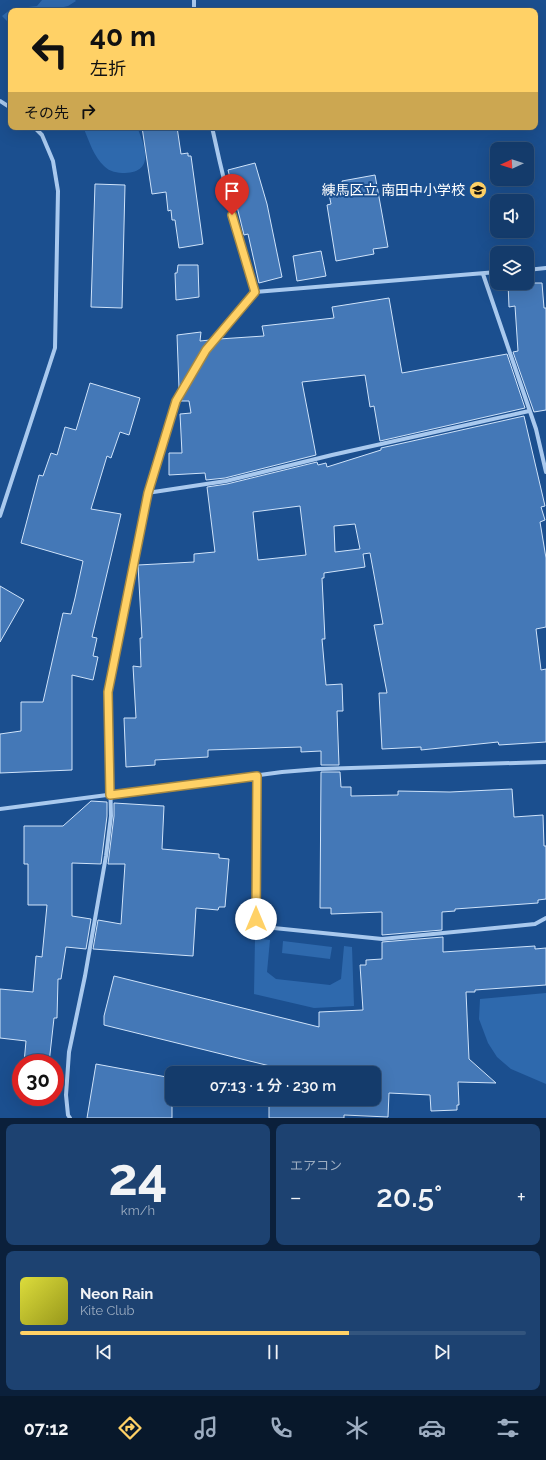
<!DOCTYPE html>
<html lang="ja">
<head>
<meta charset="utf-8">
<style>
	body { margin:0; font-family:Raleway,"Noto Sans JP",sans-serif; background:#1d4271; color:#f1f3f6; height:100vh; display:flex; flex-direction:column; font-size:15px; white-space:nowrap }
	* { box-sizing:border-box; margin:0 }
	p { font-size:13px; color:#9dadc1 }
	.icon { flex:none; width:22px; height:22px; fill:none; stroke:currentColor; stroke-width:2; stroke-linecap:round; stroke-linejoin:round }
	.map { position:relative; height:1118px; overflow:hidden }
	.panel { display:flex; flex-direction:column; gap:6px; padding:6px; background:#0b203b; flex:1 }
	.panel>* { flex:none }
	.hud { position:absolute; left:8px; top:8px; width:530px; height:122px; border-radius:8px; box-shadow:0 4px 16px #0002,0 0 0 1px #33557e; background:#ffd166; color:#111; overflow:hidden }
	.needle { width:26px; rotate:267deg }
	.controls { position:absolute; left:490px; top:142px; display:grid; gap:8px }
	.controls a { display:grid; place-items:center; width:44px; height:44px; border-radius:8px; background:#143b6b; box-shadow:0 4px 16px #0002,0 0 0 1px #33557e; font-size:20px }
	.speed { position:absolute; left:12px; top:1054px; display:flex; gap:8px; font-size:20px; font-weight:700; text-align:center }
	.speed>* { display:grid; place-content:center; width:52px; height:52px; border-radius:50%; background:#143b6b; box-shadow:0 4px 16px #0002,0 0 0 1px #33557e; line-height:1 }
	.speed .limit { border:6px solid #d22; background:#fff; color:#111 }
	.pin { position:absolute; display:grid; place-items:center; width:34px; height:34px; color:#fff; margin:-41px -17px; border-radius:50% 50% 50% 0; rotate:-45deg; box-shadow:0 0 4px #0007 }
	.pin .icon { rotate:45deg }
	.me { position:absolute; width:44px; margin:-22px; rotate:0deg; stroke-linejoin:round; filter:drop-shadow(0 0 3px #0008) }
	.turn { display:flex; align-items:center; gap:14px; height:84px; padding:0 16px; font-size:18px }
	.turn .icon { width:52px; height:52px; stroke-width:2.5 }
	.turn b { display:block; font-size:28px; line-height:34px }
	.then { display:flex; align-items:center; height:38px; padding:0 16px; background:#0003; gap:8px; font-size:15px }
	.big { font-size:30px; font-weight:600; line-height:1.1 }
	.panel .tile { flex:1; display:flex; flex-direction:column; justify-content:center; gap:6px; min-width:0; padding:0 14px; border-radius:8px; background:#1d4271 }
	.panel .dial { align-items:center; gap:0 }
	.dial b { font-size:52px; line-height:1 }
	.song { display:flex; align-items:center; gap:12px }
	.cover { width:48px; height:48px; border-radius:6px; background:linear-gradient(135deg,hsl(60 70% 55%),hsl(60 70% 35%)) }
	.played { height:4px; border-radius:2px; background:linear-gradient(90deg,#ffd166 65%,#33557e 65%) }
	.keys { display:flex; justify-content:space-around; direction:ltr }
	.heat { display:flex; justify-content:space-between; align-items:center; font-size:22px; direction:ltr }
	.panel .tiles { flex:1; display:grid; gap:6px; grid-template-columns:1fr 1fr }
	.tile:last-child { grid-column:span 2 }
	.trip { position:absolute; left:165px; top:1066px; width:216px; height:40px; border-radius:8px; background:#143b6b; box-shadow:0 4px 16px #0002,0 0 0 1px #33557e; font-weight:600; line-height:40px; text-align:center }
	.tab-bar { display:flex; height:64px; justify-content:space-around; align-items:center; background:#08182b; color:#9dadc1 }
	.tab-bar .icon { width:28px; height:28px }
	.tab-bar .on { color:#ffd166 }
	.tab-bar b { font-size:18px; color:#f1f3f6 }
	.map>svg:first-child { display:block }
</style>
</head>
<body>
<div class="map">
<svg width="546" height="1118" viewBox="0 0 546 1118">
	<rect width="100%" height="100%" fill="#1b4f8f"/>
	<path fill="#2e69ad" d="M 42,0 L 75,0 L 76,1 L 68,6 L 55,9 L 54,11 L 11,11 L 11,25 L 2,16 L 11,9 L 37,6 Z
		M 84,127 L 137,127 C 145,146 155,172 125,173 C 117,173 110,172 104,166 C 94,157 89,141 84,129 Z
		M 255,938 L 270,940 L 267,972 L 276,979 L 330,985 L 341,979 L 344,946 L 352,947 L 354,1006 L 314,1008 L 254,994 Z
		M 283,941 L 332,947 L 330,959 L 282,953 Z
		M 546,993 L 546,1084 L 511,1069 L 497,1057 L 488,1043 L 479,1019 L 480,999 Z"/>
	<path fill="#4478b7" stroke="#cfe3fa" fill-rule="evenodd" d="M 142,127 L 177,127 L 181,154 L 188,153 L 188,156 L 191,156 L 203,244 L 179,248 L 175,220 L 172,220 L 171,210 L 168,211 L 166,192 L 152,194 Z
		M 255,163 L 267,204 L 282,277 L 259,283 L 248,234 L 244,235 L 228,170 Z
		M 375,175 L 388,247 L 373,249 L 374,254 L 336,261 L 327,205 L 331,204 L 328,189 L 343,186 L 342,181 Z
		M 95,184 L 125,185 L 122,308 L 91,307 Z
		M 321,251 L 326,276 L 297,281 L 293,256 Z
		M 178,265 L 198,265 L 199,297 L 176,300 L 175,273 L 177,273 Z
		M 508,283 L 542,283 L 544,308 L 546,308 L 546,410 L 534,412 L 513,352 L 518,351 L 515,306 L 509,307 Z
		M 389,298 L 402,373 L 507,354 L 525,408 L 380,441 L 374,406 L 370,407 L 365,375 L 302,382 L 316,455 L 225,478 L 206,480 L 205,473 L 169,475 L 169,453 L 182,453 L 180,414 L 191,413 L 189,401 L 180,401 L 209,352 L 219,339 L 264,336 L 262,326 L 334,318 L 332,307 Z
		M 201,332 L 200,341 L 210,340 L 203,348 L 179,388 L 177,335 Z
		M 90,383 L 140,398 L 129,435 L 120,432 L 111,458 L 107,456 L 91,509 L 121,514 L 92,637 L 97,638 L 93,656 L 98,657 L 93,680 L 72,675 L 72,770 L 0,773 L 0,734 L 21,731 L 21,702 L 43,702 L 63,613 L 71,614 L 75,598 L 83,561 L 21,543 L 39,475 L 43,476 L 51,453 L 57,455 L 65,427 L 76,430 Z
		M 524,416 L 545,506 L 541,507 L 545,520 L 540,522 L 546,558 L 546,627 L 536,629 L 541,670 L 546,669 L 546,742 L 499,745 L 498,742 L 421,750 L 421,747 L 382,749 L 379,693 L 387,693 L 374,625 L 383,624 L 370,553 L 363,554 L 365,567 L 324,573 L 324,578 L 322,578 L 325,639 L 322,639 L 326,685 L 342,684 L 343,711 L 337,711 L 339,765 L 321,765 L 321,751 L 301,752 L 301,747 L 208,750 L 208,757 L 155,760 L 155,765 L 126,767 L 124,718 L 136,718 L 133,666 L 141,667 L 140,638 L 142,638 L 138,565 L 194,562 L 194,554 L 215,552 L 207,487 L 227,484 L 317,462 L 318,465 L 326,463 L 327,467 L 381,450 L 381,448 ZM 300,506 L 306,555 L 258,560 L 253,512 ZM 355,524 L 360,549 L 335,552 L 334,526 Z
		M 0,586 L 24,600 L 0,642 Z
		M 321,772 L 340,772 L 341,787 L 351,787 L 351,796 L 398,795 L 398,791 L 450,792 L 512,789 L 514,817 L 543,815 L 544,846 L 546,846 L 546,899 L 538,900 L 538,903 L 455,909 L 455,911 L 442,912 L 442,930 L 382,935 L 382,912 L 331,914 L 331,908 L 320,908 Z
		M 91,801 L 107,802 L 107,816 L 101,864 L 72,863 L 72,916 L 91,919 L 86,949 L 66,947 L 61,979 L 58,979 L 57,1018 L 54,1018 L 49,1063 L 24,1063 L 26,1041 L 0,1038 L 0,989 L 33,992 L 36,956 L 42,957 L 47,905 L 28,905 L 28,864 L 24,864 L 24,826 L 63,826 Z
		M 114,803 L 164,806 L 162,849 L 219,854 L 219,858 L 229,859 L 225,907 L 219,907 L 218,910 L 196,908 L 193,956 L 93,949 L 98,920 L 121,924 L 125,864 L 108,864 L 114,816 Z
		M 443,937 L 443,952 L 535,946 L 535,949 L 546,948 L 546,985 L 475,990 L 475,992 L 466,992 L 469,1059 L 496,1083 L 458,1082 L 459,1105 L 457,1105 L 457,1110 L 431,1111 L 430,1095 L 389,1093 L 388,1117 L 344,1115 L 344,1118 L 269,1118 L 269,1099 L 374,1099 L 374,1073 L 272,1073 L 274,1067 L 104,1025 L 104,1016 L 114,976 L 319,1027 L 319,1012 L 363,1010 L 360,965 L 366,965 L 366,960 L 382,959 L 382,942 Z
		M 96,1064 L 172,1078 L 172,1118 L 87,1118 Z"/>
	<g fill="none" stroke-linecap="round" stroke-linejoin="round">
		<path stroke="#a9c9ee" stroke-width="4" d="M 194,0 L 194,11
			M 0,101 L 11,108
			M 212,127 C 224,183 238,238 255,292 L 497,272
			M 527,270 L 546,268
			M 483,274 L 536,429 L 546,472
			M 147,493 L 226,481 L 332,455 L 529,411
			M 0,516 L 55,348 L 58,191 L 53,161 L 42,135 L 34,127
			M 257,776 L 256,919 L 259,924 L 264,927 L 382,939 L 535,924 L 546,918
			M 0,809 L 282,772 L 319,769 L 546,762
			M 70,1118 L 68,1115 L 66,1095 L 69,1052 L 85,976 L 106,856 L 111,816 L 108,692 L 147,493 L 176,401 L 206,350 L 255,292"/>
	</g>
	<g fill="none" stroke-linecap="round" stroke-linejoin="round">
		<defs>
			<path id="route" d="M 232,215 L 255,292 L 206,350 L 176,401 L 148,493 L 108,692 L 110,795 L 257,776 L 256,919"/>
		</defs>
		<use href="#route" stroke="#a68842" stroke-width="10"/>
		<use href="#route" stroke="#ffd166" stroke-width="7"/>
	</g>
	<defs>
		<symbol id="school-disc" viewBox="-11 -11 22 22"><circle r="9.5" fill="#ffd166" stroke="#1b4f8f"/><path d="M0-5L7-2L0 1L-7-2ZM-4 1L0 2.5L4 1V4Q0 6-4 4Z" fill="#111"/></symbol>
	</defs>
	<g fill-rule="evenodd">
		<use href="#school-disc" x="468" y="180" width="20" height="20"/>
	</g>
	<g text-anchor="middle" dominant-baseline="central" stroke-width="4" stroke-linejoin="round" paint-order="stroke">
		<g font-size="14" fill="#fff" stroke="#1b4f8f" text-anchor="end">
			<text x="465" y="190">練馬区立 南田中小学校</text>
		</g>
	</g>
</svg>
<div class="controls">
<a><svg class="needle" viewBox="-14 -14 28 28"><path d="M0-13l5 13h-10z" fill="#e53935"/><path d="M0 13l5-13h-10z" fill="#9dadc1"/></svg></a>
<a><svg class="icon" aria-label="sound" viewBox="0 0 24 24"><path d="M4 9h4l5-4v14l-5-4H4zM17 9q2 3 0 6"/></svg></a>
<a><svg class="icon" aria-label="layers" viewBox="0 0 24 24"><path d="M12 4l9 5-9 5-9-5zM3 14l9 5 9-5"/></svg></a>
</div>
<div class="speed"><div class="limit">30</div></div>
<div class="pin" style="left:232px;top:215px;background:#d93025"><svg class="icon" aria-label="arrive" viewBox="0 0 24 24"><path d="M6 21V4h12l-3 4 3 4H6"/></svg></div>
<svg class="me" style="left:256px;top:919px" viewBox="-20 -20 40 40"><circle r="19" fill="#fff"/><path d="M0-13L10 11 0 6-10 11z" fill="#ffd166"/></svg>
<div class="trip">07:13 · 1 分 · 230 m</div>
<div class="hud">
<div class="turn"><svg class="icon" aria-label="left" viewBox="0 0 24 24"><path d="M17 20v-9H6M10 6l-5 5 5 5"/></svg><div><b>40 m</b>左折</div></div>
<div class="then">その先<svg class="icon" aria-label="right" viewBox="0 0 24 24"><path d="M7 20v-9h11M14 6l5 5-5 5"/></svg></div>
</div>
</div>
<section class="panel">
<div class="tiles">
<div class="tile dial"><b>24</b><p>km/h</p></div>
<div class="tile"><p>エアコン</p>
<div class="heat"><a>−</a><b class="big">20.5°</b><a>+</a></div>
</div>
<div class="tile">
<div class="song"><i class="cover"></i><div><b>Neon Rain</b><p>Kite Club</p></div></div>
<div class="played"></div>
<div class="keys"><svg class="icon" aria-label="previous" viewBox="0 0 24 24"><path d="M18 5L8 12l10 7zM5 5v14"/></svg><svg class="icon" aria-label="pause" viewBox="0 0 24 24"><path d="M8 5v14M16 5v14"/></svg><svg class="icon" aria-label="next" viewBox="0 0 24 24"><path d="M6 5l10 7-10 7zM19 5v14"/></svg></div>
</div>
</div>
</section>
<nav class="tab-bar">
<b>07:12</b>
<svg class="icon on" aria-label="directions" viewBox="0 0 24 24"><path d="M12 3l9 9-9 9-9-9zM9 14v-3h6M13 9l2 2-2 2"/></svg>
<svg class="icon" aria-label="music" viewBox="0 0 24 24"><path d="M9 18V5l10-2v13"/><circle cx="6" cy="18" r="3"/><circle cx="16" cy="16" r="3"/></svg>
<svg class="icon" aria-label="phone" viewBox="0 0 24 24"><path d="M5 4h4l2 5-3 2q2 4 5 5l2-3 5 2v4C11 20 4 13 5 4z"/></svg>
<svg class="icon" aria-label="climate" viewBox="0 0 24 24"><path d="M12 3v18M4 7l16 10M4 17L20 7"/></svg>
<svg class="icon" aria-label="car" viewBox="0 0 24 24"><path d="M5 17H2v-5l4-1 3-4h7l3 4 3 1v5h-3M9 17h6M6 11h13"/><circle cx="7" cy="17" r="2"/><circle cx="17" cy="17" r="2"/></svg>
<svg class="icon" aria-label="filters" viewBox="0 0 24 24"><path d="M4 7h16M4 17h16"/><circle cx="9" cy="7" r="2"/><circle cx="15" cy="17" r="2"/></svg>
</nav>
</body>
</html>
